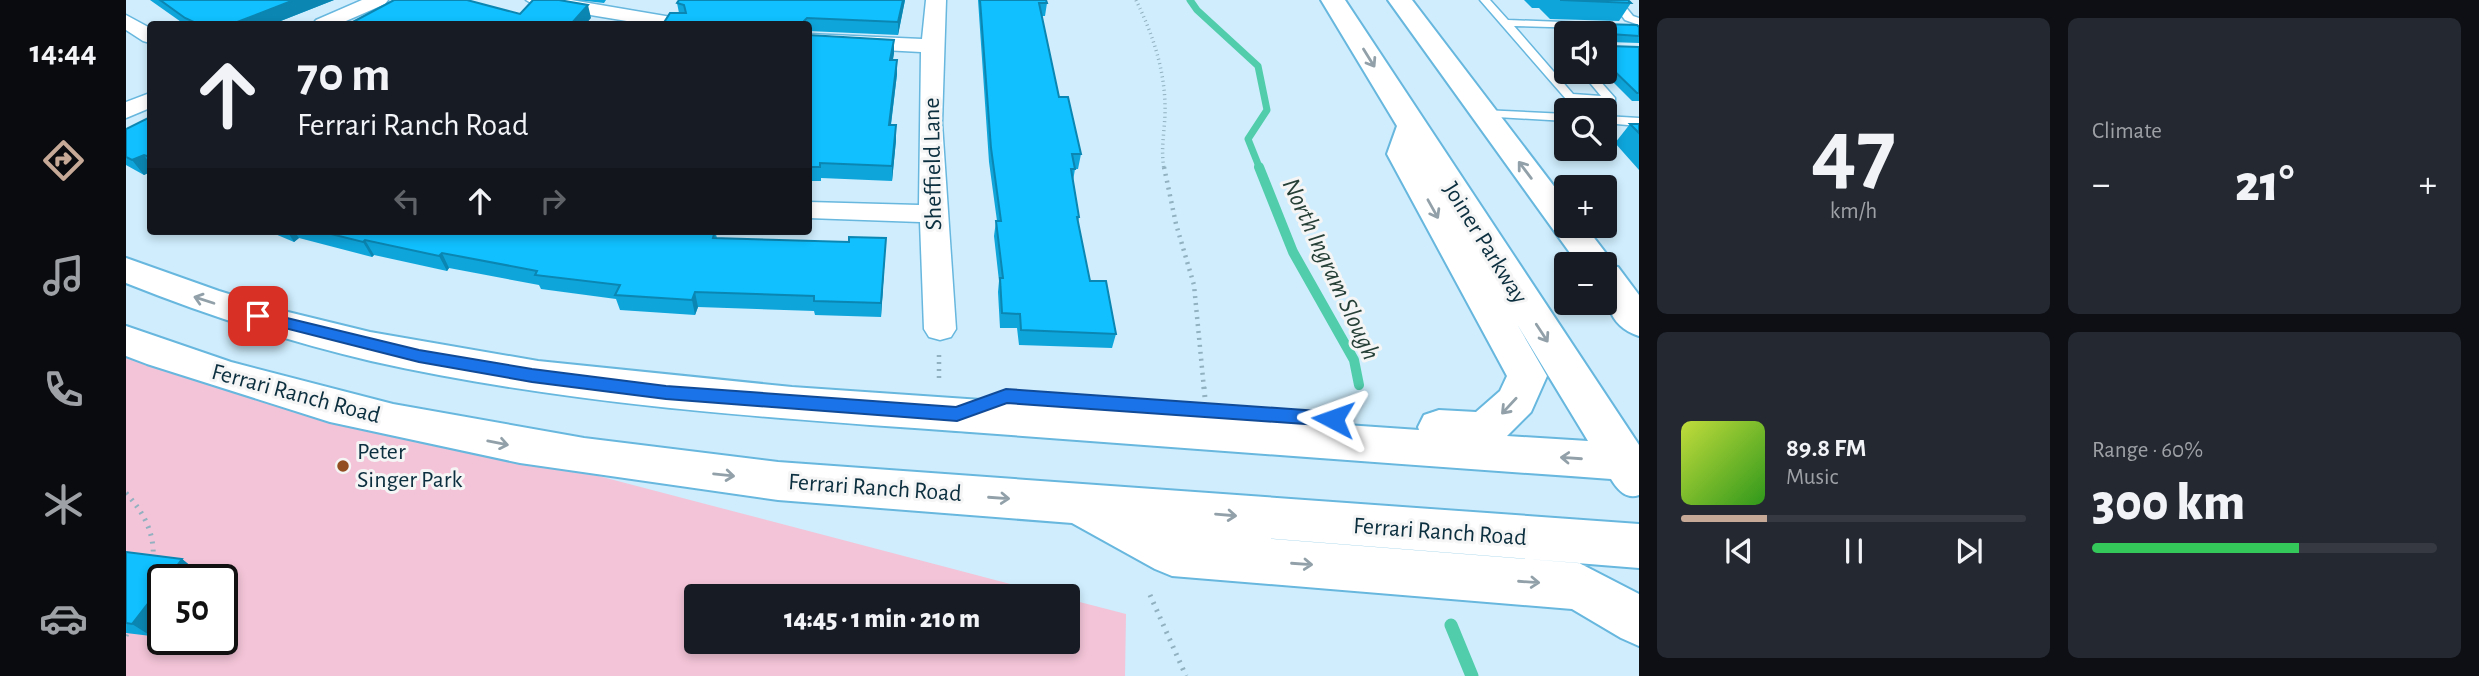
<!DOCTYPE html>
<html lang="en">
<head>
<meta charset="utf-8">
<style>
	body { margin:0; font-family:"Alegreya Sans",sans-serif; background:#242831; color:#f1f3f6; height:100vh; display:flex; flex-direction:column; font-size:26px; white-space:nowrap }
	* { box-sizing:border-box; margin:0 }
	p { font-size:23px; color:#9ea1a6 }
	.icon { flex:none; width:38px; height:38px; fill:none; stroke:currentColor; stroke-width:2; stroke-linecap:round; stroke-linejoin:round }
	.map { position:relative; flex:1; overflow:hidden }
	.drawer { display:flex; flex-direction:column; gap:18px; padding:18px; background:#0d0f14; width:840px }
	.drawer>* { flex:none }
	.guide { position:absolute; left:21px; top:21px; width:665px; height:214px; border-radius:7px; box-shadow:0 4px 10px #0003; background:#171b24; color:#f1f3f6; overflow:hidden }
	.tools { position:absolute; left:1428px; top:21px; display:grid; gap:14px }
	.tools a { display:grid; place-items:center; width:63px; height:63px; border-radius:7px; background:#171b24; box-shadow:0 4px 10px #0003; font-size:35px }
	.speed { position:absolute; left:21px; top:564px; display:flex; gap:14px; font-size:35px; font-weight:700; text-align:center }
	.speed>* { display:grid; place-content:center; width:91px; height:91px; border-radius:50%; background:#171b24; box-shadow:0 4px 10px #0003; line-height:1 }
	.speed .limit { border:4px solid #111; border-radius:10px; background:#fff; color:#111 }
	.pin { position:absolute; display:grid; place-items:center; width:60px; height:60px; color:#fff; margin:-30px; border-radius:14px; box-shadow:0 4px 10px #0006 }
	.me { position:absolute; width:77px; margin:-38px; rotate:274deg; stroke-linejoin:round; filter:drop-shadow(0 0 5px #0008) }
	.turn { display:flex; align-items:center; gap:24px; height:147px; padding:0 35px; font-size:32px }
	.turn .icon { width:91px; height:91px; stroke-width:2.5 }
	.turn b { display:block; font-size:49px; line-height:60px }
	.lanes { display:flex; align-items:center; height:66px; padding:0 35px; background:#0003; justify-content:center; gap:35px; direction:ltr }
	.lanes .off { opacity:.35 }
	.big { font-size:52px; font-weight:800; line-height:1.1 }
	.drawer .card { flex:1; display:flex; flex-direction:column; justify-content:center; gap:10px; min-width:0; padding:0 24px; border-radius:10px; background:#242831 }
	.drawer .dial { align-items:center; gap:0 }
	.dial b { font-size:91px; line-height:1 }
	.song { display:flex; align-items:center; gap:21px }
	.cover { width:84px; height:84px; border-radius:10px; background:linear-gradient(135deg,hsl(70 70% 55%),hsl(110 70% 35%)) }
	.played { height:7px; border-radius:4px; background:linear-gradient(90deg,#c6a996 25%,#363941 25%) }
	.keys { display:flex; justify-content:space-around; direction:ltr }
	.heat { display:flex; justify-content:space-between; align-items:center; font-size:38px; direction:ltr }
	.charge { height:10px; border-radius:5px; background:linear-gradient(90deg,#34c759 60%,#363941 0) }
	.drawer .tiles { flex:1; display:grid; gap:18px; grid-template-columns:repeat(2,1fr) }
	.trip { position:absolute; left:558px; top:584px; width:396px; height:70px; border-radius:7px; background:#171b24; box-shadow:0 4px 10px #0003; font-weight:800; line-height:70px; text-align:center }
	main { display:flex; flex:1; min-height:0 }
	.tab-bar { display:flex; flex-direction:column; width:126px; justify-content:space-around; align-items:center; background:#090b0e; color:#9ea1a6 }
	.tab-bar .icon { width:49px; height:49px }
	.tab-bar .current { color:#c6a996 }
	.tab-bar b { font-size:32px; color:#f1f3f6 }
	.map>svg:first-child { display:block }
</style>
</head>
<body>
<main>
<nav class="tab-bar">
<b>14:44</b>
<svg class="icon current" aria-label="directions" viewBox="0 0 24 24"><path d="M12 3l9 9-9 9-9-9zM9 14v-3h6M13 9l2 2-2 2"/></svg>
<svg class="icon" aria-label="music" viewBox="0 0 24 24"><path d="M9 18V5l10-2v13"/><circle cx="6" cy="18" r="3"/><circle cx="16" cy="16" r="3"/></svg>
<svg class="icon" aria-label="phone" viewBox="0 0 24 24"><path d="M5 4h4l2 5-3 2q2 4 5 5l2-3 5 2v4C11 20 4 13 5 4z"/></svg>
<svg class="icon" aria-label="climate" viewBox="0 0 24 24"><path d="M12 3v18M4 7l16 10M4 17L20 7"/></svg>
<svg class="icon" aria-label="car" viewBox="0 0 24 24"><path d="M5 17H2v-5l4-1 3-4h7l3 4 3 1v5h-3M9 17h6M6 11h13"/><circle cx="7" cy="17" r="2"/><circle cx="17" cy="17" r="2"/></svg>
</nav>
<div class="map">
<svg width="1513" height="676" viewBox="0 0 1513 676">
	<rect width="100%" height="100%" fill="#cfedfd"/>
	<path fill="#f3c4d7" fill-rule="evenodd" d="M 0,352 L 934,597 L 570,597 L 570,642 L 942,642 L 942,599 L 1000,614 L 999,676 L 0,676 ZM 37,579 L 96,579 L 96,639 L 37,639 Z"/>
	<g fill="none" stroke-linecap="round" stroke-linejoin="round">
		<path stroke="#51cdab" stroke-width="7" d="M 1064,0 L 1071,10 L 1132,66 L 1141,110 L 1122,139 L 1134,169"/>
		<path stroke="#51cdab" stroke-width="10" d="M 1133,167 L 1167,252 L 1228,360 L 1233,385"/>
		<path stroke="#51cdab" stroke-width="13" d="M 1325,625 L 1346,676"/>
		<defs>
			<path id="lane" d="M 1354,0 L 1364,0 L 1382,20 L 1462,23 L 1462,27 L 1458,28 L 1388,26 L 1447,94 L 1475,96 L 1455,72 L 1466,72 L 1489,98 L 1489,102 L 1440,99 Z
				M 1484,0 L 1494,0 L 1507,16 L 1513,18 L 1513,25 L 1499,20 Z
				M 1357,110 L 1440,114 L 1440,121 L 1353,116 L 1353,112 Z
				M 1479,116 L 1513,118 L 1513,126 L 1479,123 Z"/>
			<path id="street" d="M 236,0 L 262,0 L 259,4 L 213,24 L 187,24 L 190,20 Z
				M 400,0 L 445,0 L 551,18 L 558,20 L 561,24 L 519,24 L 410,6 Z
				M 800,0 L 820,0 L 816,123 L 830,329 L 825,337 L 814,340 L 803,337 L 798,329 L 794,222 L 682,218 L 682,202 L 793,205 L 795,52 L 682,46 L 682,34 L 796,39 Z
				M 0,15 L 24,28 L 24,43 L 17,41 L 0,30 Z
				M 24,93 L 24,108 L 0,118 L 0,102 Z"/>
			<path id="secondary" d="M 1195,0 L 1219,0 L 1513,445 L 1513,495 C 1500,500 1491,489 1485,479 C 1271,464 1058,448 844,432 C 644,418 442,405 245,361 C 161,341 80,315 0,283 L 0,258 L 93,291 L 162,312 L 244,332 L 412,361 L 666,387 L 1293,430 L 1292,427 L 1298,415 L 1313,410 L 1350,412 L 1374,391 L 1381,376 L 1261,154 L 1271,126 ZM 1391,324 L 1462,441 L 1381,436 L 1405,412 L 1421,376 Z
				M 1262,0 L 1286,0 L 1440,202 L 1440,226 L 1459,226 L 1482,256 L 1486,266 L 1492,267 L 1513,295 L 1513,336 C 1478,325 1479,294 1479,264 L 1452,264 Z
				M 0,326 L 105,362 L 267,404 L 458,438 L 652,462 L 1513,524 L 1513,568 L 1048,531 L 1453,563 L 1513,594 L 1513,646 L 1495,638 L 1446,609 L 1046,576 L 1029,569 L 946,523 L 652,500 L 394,463 L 204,422 L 21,364 L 0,356 Z"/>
		</defs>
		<use href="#lane" stroke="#67b7de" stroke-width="3"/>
		<use href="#street" stroke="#67b7de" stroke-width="3"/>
		<use href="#secondary" stroke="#67b7de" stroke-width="4"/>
		<path stroke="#91b0c0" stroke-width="3.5" stroke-dasharray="1 3.5" stroke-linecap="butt" d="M 1010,0 C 1026,33 1038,67 1039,104 C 1040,126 1034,146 1038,169"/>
		<path stroke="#91b0c0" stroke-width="4.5" stroke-dasharray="2 5" stroke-linecap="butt" d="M 1038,167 L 1050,224 L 1068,285 L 1078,389
			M 813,355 L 813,381"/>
		<path stroke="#91b0c0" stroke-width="5" stroke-dasharray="2 6" stroke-linecap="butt" d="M 1078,387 L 1079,398
			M 0,493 C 18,513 29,533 27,560
			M 1024,595 L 1060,676
			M 0,636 L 1,633"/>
		<use href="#lane" fill="#fff" fill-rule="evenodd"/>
		<use href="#street" fill="#fff" fill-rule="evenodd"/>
		<use href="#secondary" fill="#fff" fill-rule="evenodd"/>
	</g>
	<path fill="#0ea5db" d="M 24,0 L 208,0 L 147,24 L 58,24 Z
		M 451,0 L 480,0 L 478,3 Z
		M 553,0 L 779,0 L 772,35 L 682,31 L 682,24 L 537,24 L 553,13 L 551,3 Z
		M 852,0 L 920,0 L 921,3 L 919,16 L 916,16 L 933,97 L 955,154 L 952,169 L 949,169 L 947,181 L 953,217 L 952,222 L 964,281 L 990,334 L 986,348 L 893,345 L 891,328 L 874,328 L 872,292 L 873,281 L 868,236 L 870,221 L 871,221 L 863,162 Z
		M 1398,0 L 1502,0 L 1505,3 L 1493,21 L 1424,19 L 1413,8 L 1406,8 Z
		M 1440,23 L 1513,27 L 1513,43 L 1483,42 L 1484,46 L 1513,47 L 1513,101 L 1506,101 L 1477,72 L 1479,72 L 1479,33 L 1440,33 L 1440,35 L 1435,30 Z
		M 682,35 L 768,53 L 767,60 L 771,60 L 771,74 L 765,125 L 770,140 L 766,181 L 695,178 L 695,181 L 682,181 Z
		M 24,117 L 24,172 L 18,175 L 0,165 L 0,129 Z
		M 1504,124 L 1513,124 L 1513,170 L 1489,143 Z
		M 142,231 L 589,231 L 591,238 L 759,253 L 755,317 L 689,315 L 688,311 L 572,307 L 569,315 L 494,310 L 490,299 L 415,289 L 413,285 L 323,268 L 321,271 L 248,255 L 246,257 L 173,238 L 168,242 Z
		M 0,552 L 56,559 L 72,572 L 25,636 L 0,633 Z"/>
	<path fill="#0b86b2" d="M 168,0 L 208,0 L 147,24 L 106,24 Z
		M 777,0 L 779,0 L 772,35 L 772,22 Z
		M 462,5 L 465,18 L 460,24 L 445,24 Z
		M 768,40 L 768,53 L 764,73 L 764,60 Z
		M 771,60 L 771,74 L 763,139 L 763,125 Z
		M 770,125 L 770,140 L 766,181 L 766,166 Z
		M 18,155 L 24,164 L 24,172 L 18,175 L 6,160 Z
		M 161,231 L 168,231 L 173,238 L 168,242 Z
		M 760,238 L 759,253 L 755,317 L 755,303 Z
		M 239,240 L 248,255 L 246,257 L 237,242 Z
		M 316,253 L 323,268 L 321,271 L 313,256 Z
		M 569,292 L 572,307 L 569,315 L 566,300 Z
		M 56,559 L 72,572 L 67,579 L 41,579 Z
		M 37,584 L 37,620 L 25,636 L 6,624 Z"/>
	<path fill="#10c0ff" stroke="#0b86b2" stroke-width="2" d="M 34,0 L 168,0 L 106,24 L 72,24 L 59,18 Z
		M 268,0 L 341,0 L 394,14 L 407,0 L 433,0 L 462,5 L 445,24 L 223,24 Z
		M 553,0 L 777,0 L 772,22 L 681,18 L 678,21 L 679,24 L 537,24 L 544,13 L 560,13 L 558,5 L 551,3 Z
		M 854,0 L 920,0 L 921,3 L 913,3 L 933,97 L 942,97 L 955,154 L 946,154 L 949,169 L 945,169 L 953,217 L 951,217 L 964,281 L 980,281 L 990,334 L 895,330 L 894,314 L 876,313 L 874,278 L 877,278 L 870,221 L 875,221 L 865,148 Z
		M 1434,0 L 1502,0 L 1505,3 L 1435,0 Z
		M 1440,23 L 1511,25 L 1513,27 L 1513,36 L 1484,34 L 1481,37 L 1484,46 L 1513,47 L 1513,93 L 1511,93 L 1479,62 L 1479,33 L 1450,33 Z
		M 682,35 L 768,40 L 764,60 L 771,60 L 763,125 L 770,125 L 766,166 L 694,163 L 694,167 L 682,167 Z
		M 24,117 L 24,157 L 18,155 L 6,160 L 0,157 L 0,129 Z
		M 1504,124 L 1513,124 L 1513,133 Z
		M 193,231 L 589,231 L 587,238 L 723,242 L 723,237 L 760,238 L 755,303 L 688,301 L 688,296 L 569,292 L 566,300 L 489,295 L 494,285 L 409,275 L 411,271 L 316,253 L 313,256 L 239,240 L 237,242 Z
		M 0,552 L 56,559 L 41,579 L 37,579 L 37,584 L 6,624 L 0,623 Z"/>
	<defs><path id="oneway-shaft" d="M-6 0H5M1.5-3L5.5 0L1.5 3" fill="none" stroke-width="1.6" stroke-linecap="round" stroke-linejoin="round" transform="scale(1.75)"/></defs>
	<g stroke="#92a1a9">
		<use href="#oneway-shaft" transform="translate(1243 58) rotate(58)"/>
		<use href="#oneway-shaft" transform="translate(1399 170) rotate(-127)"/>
		<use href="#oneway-shaft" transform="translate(1307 209) rotate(61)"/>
		<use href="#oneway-shaft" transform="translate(78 300) rotate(-162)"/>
		<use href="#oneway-shaft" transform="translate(1416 333) rotate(57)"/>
		<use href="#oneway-shaft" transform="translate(1383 406) rotate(133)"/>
		<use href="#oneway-shaft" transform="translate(372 443) rotate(11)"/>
		<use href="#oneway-shaft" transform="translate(1445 458) rotate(-176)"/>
		<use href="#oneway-shaft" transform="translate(598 475) rotate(6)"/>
		<use href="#oneway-shaft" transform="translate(873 498) rotate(4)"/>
		<use href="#oneway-shaft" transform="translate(1100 515) rotate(5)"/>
		<use href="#oneway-shaft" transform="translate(1176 564) rotate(4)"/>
		<use href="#oneway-shaft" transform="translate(1403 582) rotate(4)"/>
	</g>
	<path fill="#1a73e8" stroke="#114b97" stroke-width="2" d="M 132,311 L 293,350 L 406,369 L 540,386 L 830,407 L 880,389 L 1207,412 L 1213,414 L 1215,419 L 1213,424 L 1207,426 L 881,403 L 831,421 L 540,399 L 406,382 L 293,362 L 127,320 L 125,316 Z"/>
	<circle fill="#924e20" stroke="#f5f5f5" stroke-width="2.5" cx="217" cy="466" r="7"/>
	<g text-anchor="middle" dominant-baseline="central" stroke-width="6" stroke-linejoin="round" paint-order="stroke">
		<g font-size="24" fill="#0c2f3f" stroke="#f5f5f5">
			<text transform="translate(807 164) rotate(-91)">Sheffield Lane</text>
			<text transform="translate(1359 243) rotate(58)">Joiner Parkway</text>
			<text transform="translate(170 394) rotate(15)">Ferrari Ranch Road</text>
			<text transform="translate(749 488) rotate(4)">Ferrari Ranch Road</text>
			<text transform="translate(1314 532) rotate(4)">Ferrari Ranch Road</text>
		</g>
		<g font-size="24" fill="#0c2f3f" stroke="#f5f5f5" text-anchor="start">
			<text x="231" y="452">Peter<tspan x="231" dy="28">Singer Park</tspan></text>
		</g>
		<g font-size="26" font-style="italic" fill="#264038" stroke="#f5f5f5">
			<text transform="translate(1205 269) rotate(65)">North Ingram Slough</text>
		</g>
	</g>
</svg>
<div class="tools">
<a><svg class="icon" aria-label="sound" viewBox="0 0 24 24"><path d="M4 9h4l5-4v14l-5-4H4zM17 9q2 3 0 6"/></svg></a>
<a><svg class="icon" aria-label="search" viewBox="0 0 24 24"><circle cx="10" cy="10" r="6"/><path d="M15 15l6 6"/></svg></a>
<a>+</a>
<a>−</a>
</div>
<div class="speed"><div class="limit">50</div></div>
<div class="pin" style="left:132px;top:316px;background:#d93025"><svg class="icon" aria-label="arrive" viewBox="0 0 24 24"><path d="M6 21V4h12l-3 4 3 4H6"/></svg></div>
<svg class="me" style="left:1207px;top:419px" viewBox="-20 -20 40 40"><path d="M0-17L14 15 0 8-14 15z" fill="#1a73e8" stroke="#fff" stroke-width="4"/></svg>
<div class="trip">14:45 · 1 min · 210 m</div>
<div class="guide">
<div class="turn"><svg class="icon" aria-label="ahead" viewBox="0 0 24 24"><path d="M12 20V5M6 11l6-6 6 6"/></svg><div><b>70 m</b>Ferrari Ranch Road</div></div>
<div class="lanes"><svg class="icon off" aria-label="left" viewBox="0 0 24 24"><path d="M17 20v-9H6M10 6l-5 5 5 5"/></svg><svg class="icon" aria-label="ahead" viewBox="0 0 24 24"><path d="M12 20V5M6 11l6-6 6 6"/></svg><svg class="icon off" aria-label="right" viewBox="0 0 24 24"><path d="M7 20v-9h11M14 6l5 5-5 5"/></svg></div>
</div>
</div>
<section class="drawer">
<div class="tiles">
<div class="card dial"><b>47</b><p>km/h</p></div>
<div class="card"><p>Climate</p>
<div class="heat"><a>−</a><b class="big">21°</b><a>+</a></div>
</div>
<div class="card">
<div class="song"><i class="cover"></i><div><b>89.8 FM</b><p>Music</p></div></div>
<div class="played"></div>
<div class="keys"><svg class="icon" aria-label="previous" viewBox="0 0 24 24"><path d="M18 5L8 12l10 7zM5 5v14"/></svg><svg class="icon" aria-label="pause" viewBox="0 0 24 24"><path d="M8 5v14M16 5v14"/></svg><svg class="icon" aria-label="next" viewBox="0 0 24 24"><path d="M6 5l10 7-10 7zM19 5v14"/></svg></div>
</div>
<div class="card"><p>Range · 60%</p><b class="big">300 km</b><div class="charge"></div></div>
</div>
</section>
</main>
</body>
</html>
